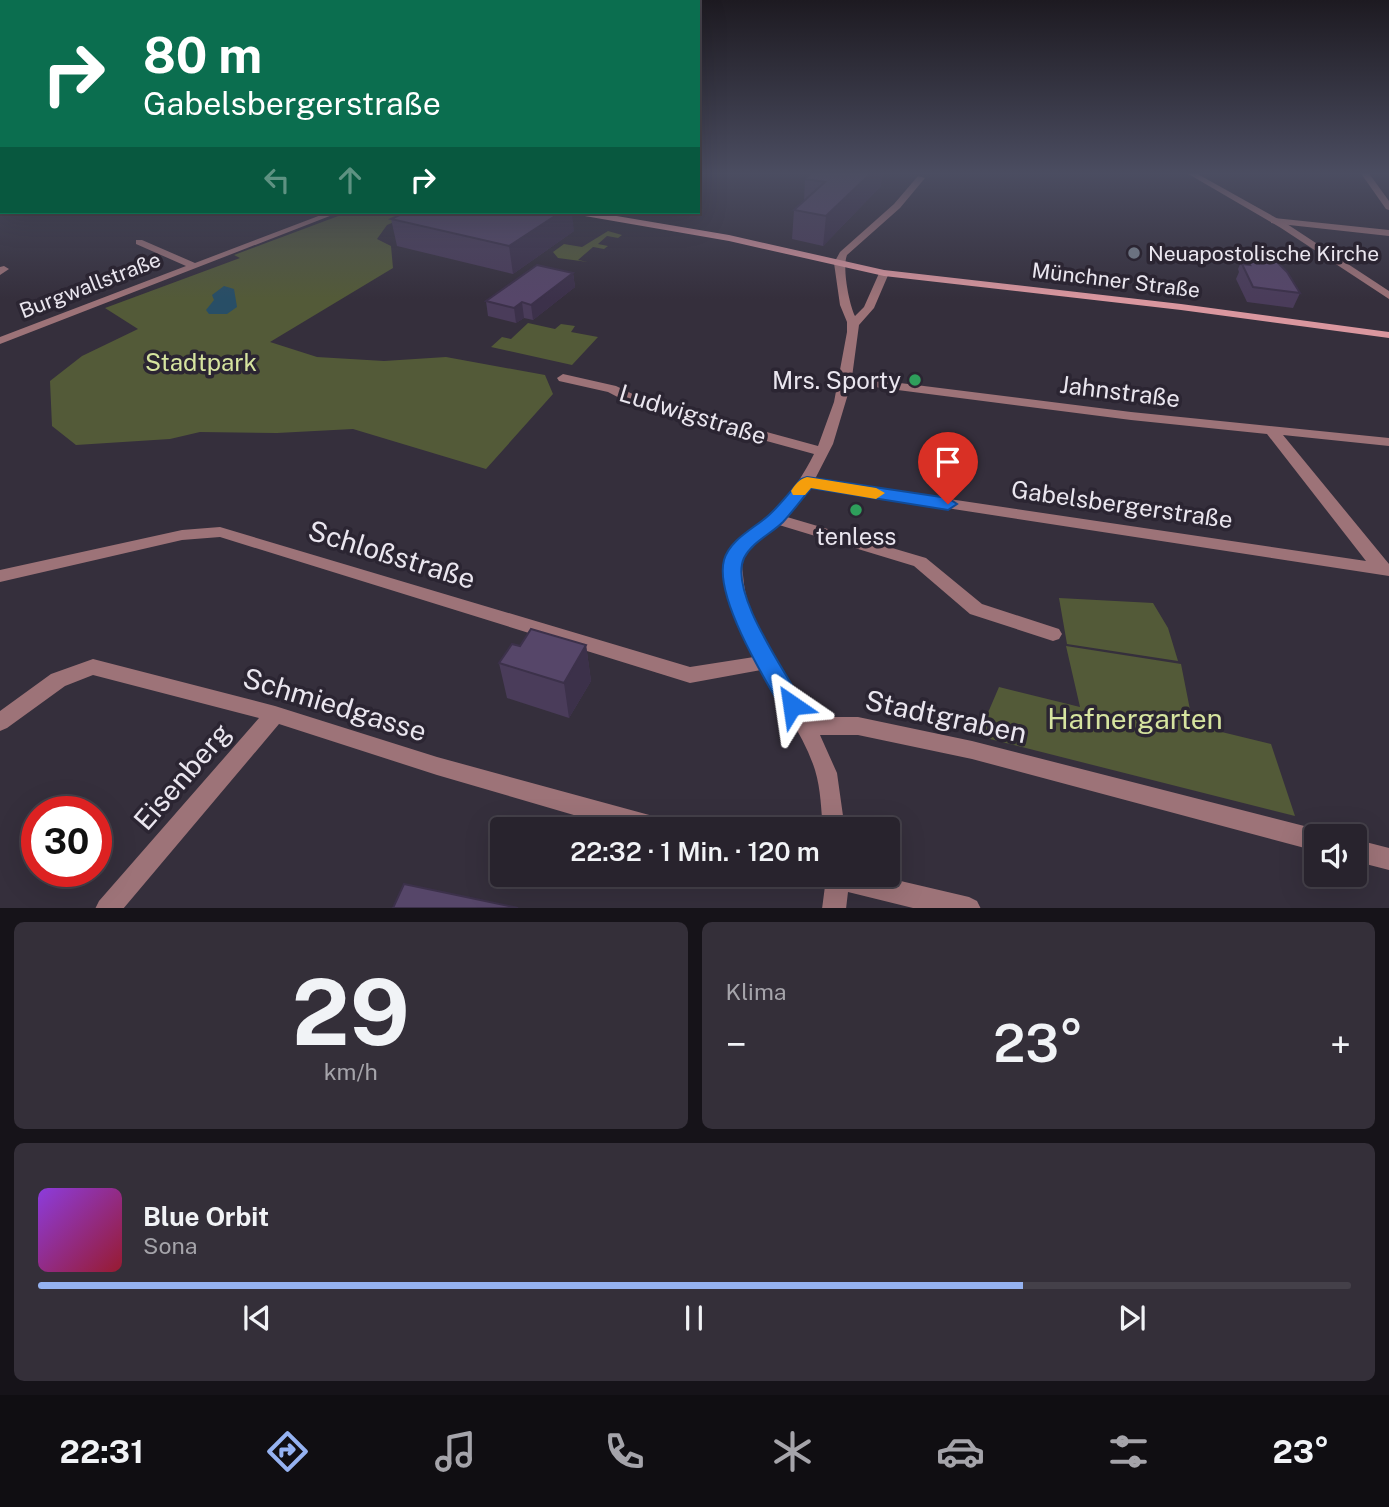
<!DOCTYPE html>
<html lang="de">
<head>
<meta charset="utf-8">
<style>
	body { margin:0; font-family:"Public Sans",sans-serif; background:#342f39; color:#f1f3f6; height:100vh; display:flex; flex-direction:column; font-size:26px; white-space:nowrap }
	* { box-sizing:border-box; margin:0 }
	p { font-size:23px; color:#a5a4aa }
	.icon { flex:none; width:38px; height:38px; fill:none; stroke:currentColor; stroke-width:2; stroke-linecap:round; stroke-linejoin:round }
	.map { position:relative; height:908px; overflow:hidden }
	.details { display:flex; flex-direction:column; gap:14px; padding:14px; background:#161319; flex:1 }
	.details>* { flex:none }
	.hud { position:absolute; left:0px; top:0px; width:700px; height:214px; box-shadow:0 7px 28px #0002,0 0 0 2px #444049; background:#0b6e4f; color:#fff; overflow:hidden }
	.controls { position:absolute; left:1304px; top:824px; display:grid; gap:14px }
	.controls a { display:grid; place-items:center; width:63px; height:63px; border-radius:7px; background:#28232d; box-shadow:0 7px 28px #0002,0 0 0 2px #444049; font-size:35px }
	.speed { position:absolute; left:21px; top:796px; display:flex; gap:14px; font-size:35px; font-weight:700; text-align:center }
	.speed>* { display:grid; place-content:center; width:91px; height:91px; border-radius:50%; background:#28232d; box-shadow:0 7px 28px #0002,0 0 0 2px #444049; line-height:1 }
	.speed .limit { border:10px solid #d22; background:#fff; color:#111 }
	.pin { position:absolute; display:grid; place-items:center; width:60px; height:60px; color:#fff; margin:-72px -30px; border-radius:50% 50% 50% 0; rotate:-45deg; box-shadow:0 0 7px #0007 }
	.pin .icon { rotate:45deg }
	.me { position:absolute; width:77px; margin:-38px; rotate:328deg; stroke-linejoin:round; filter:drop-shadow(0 0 5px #0008) }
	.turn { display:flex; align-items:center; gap:24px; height:147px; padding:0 28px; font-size:32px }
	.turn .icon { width:91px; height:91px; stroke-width:2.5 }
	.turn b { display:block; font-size:49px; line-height:60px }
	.lanes { display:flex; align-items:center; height:66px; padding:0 28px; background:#0003; justify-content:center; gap:35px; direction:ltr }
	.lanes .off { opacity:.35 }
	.big { font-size:52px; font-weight:600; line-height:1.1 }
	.details .card { flex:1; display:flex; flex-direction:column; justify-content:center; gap:10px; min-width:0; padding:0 24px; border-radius:10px; background:#342f39 }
	.details .dial { align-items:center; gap:0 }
	.dial b { font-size:91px; line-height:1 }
	.song { display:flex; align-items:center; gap:21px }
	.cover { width:84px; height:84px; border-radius:10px; background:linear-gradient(135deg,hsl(270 70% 55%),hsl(350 70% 35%)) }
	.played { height:7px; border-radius:4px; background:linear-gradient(90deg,#95b2f1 75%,#444049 75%) }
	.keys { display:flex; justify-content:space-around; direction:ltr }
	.heat { display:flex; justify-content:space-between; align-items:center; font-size:38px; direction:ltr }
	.details .tiles { flex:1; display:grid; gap:14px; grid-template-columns:1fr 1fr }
	.card:last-child { grid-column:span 2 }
	.trip { position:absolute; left:490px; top:817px; width:410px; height:70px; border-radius:7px; background:#28232d; box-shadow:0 7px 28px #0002,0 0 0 2px #444049; font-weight:600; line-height:70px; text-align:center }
	.tabs { display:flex; height:112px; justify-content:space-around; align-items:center; background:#100e12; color:#a5a4aa }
	.tabs .icon { width:49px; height:49px }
	.tabs .selected { color:#95b2f1 }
	.tabs b { font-size:32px; color:#f1f3f6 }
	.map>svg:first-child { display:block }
</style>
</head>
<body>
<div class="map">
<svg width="1389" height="909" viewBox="0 0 1389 909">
	<rect width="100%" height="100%" fill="#352f3c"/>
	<path fill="#535a38" d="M 349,212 L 417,212 L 387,225 L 377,239 L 391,246 L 393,268 L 270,342 L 317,357 L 384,361 L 446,357 L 545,375 L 553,394 L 486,469 L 353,429 L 277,433 L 200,432 L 170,439 L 76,445 L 52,426 L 50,381 L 82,356 L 138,329 L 105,308 L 240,258 L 234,255 Z
		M 608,231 L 622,235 L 618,238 L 607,236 L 598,244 L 608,246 L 604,249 L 593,247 L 578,260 L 588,262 L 558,258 L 553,252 L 564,244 L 582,247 Z
		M 528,323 L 555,329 L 561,324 L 575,326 L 571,332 L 598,337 L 572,365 L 491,347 L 502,337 L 511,339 Z
		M 1059,598 L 1153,603 L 1168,628 L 1178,661 L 1067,644 Z
		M 1066,646 L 1181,664 L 1193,725 L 1271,744 L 1295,816 L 978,736 L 999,687 L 1080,707 Z"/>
	<path fill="#284e66" d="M 224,286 L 234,289 L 237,307 L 227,314 L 209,314 L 206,310 L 214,300 L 212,295 Z"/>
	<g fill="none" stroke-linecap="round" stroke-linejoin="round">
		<path fill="#9d7378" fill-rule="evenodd" d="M 1360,172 L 1368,172 L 1389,201 L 1389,210 L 1386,209 Z
			M 918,176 L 925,178 L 900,208 L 847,255 C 842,267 849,304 855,316 L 864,307 L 880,271 L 889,273 L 874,308 L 859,325 L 852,377 L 1131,412 L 1389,438 L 1389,446 L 1283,435 L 1389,564 L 1389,576 L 810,487 L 787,517 L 926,558 L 982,604 L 1059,629 L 1062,634 L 1059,639 L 1053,641 L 970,614 L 914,566 L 779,525 C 768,534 753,542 745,554 C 741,560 742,567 743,575 C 747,629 784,672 810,717 L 858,717 L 972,741 L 1316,829 L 1324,832 L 1326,836 L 1316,836 L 1316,851 L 972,759 L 858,735 L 820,735 L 837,773 L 845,830 L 823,830 C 821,810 821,790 815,770 C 804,735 779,703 761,670 L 690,683 L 220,537 L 182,540 L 0,582 L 0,570 L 182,530 L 220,527 L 690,667 L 754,657 C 740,632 716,583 728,555 C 737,536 757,529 771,515 C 789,497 803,476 814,454 L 631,404 L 608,392 L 559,381 L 557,378 L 563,374 L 616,386 L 641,398 L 818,446 L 834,402 L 847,332 L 847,322 L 840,305 L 834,263 L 840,252 L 894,204 ZM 851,384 L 1131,420 L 1267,434 L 1366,561 L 815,479 L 833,444 Z
			M 329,212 L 340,212 L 0,344 L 0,337 L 186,266 L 136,244 L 136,240 L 142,240 L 195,263 Z
			M 1274,218 L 1389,230 L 1389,236 L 1271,223 L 1271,219 Z
			M 4,266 L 9,269 L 0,275 L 0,267 Z
			M 93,659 L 275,706 L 437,757 L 664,819 L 672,822 L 675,830 L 625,830 L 437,775 L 279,724 L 123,909 L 95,909 L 99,901 L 259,718 L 93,675 L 65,686 L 7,728 L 0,731 L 0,711 L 51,674 Z
			M 1354,839 L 1389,848 L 1389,870 L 1354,861 Z
			M 814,875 L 875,875 L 969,897 L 977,901 L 981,909 L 917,909 L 848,892 L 846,909 L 822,909 L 825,886 L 818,883 Z"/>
		<path fill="#9d7378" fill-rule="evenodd" d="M 1185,172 L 1194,172 L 1287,224 L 1389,291 L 1389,299 L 1281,228 Z"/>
		<path fill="#da979f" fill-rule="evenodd" d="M 575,212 L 593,212 L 729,235 L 884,270 L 1181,304 L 1389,332 L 1389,338 L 1181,310 L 884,276 L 729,241 L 579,215 Z"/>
		<path fill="#feb8c0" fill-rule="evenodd" d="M 0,199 L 2,199 L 0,206 Z"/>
	</g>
	<path fill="#4a3c5a" d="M 805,179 L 881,186 L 823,246 L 792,239 L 794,210 L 804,202 Z
		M 391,219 L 574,231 L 513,274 L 397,246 Z
		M 1244,255 L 1300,293 L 1293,308 L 1247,302 L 1236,279 L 1239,272 L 1238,269 Z
		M 573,273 L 575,287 L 533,320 L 524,318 L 516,323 L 488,316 L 486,301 Z
		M 586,645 L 591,681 L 569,718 L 507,698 L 499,663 L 520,646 Z"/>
	<path fill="#3c314a" d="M 872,172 L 883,172 L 881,186 L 823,246 L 826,216 Z
		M 561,212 L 572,212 L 574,231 L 513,274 L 509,246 Z
		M 573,273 L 575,287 L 533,320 L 531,305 Z
		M 522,302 L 524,318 L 516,323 L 514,308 Z
		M 586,645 L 591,681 L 569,718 L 564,683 Z"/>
	<path fill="#564669" stroke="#3c314a" stroke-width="2" d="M 813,172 L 872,172 L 826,216 L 794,210 L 825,182 L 805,179 Z
		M 406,212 L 561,212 L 509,246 L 391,219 Z
		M 1244,255 L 1273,258 L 1287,272 L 1300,293 L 1253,287 L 1242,264 L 1250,265 Z
		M 537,265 L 573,273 L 531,305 L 522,302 L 514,308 L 486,301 Z
		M 531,629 L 586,645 L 564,683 L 499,663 L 512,644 L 520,646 Z
		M 404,884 L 518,908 L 393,908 Z"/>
	<linearGradient id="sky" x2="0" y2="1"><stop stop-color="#1d1a21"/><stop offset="0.58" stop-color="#4b4d61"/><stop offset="1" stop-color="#4b4d61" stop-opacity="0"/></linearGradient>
	<rect width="1389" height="299" fill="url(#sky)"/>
	<path fill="#1a73e8" stroke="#114b97" stroke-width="2" d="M 807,477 L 948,498 L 957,504 L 948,510 L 811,488 C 802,499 793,511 783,522 C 771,534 752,542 744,558 C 728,593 788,674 803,705 L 800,712 L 792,714 L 784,712 C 765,680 714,597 724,560 C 730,539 755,528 769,515 C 781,504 791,491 801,479 Z"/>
	<path fill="#f59e0b" d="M 807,477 L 876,488 L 885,493 L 876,499 L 811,488 L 805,495 L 793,495 L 791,491 C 795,485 799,479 807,477 Z"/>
	<circle fill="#6b7280" stroke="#2b2532" stroke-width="2.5" cx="1134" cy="253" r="7"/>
	<g fill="#2e9e5b" stroke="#2b2532" stroke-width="2.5">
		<circle cx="915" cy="380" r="7"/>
		<circle cx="856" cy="510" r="7"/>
	</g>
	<g text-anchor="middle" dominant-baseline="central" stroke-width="7" stroke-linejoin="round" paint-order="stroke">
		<g font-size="21" fill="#eae6ef" stroke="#2b2532" text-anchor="start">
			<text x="1148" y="253">Neuapostolische Kirche</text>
		</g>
		<g font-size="21" fill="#eae6ef" stroke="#2b2532">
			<text transform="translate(1116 280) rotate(7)">Münchner Straße</text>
			<text transform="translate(90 285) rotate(-21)">Burgwallstraße</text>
		</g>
		<g font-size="24" fill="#d6e49f" stroke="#2b2532">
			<text x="201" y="362">Stadtpark</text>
		</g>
		<g font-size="24" fill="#eae6ef" stroke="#2b2532" text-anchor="end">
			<text x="901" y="380">Mrs. Sporty</text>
			<text x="856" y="536" text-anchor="middle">tenless</text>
		</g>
		<g font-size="24" fill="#eae6ef" stroke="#2b2532">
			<text transform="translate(1120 391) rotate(7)">Jahnstraße</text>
			<text transform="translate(693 414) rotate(17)">Ludwigstraße</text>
			<text transform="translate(1122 504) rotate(8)">Gabelsbergerstraße</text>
		</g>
		<g font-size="28" fill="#eae6ef" stroke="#2b2532">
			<text transform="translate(392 554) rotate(17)">Schloßstraße</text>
			<text transform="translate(335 704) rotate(17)">Schmiedgasse</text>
			<text transform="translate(946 716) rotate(12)">Stadtgraben</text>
			<text transform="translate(182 776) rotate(-49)">Eisenberg</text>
		</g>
		<g font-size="28" fill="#d6e49f" stroke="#2b2532">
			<text x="1135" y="718">Hafnergarten</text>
		</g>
	</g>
</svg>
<div class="controls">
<a><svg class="icon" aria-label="sound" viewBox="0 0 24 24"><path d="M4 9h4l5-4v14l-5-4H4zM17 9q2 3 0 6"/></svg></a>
</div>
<div class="speed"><div class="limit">30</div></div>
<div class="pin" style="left:948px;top:504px;background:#d93025"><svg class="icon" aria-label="arrive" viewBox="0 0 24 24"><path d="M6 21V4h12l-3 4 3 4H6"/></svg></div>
<svg class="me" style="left:792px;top:705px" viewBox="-20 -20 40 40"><path d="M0-17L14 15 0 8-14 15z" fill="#1a73e8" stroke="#fff" stroke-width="4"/></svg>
<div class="trip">22:32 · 1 Min. · 120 m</div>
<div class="hud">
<div class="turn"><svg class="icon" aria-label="right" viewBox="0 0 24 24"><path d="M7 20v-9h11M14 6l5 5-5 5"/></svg><div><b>80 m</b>Gabelsbergerstraße</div></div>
<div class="lanes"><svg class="icon off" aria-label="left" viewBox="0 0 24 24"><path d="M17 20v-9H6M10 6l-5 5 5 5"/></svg><svg class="icon off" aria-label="ahead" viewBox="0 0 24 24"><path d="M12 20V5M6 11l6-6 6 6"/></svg><svg class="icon" aria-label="right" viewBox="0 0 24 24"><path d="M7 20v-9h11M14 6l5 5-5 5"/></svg></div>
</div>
</div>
<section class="details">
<div class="tiles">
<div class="card dial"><b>29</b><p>km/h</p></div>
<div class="card"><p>Klima</p>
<div class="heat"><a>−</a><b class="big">23°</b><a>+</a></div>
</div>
<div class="card">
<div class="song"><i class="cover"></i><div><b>Blue Orbit</b><p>Sona</p></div></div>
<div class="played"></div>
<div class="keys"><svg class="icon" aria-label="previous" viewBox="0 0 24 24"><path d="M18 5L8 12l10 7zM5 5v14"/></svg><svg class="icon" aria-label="pause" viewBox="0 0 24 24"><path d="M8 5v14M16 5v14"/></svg><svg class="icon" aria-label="next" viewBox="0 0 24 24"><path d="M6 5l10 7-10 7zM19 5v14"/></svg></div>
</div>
</div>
</section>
<nav class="tabs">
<b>22:31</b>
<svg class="icon selected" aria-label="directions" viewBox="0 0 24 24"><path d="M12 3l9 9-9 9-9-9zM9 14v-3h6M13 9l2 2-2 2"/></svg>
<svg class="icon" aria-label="music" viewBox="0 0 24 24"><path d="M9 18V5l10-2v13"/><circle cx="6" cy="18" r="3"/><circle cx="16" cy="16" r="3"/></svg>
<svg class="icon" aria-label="phone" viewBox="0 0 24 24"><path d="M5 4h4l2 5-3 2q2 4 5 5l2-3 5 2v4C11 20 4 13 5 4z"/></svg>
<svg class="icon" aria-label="climate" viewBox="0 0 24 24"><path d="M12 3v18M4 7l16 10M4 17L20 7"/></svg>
<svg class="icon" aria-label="car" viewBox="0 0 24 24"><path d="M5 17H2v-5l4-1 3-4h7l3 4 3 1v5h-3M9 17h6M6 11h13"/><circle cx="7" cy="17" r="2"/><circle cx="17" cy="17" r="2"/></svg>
<svg class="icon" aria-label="filters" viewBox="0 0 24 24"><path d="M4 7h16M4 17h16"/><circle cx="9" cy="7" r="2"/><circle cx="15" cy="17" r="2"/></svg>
<b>23°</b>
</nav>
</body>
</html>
